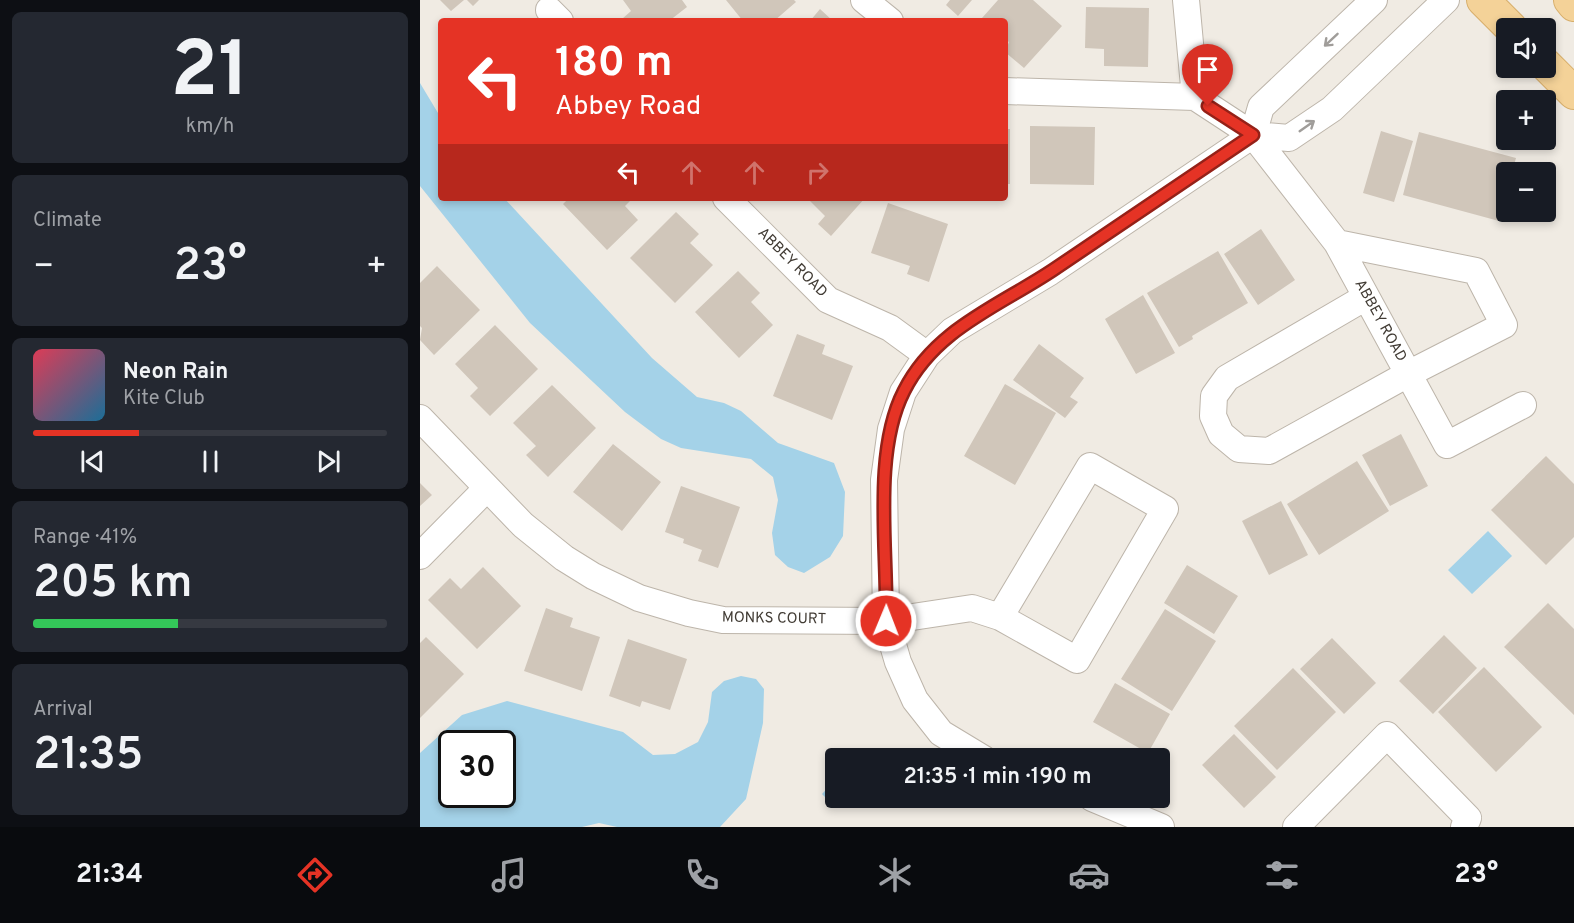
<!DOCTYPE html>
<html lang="en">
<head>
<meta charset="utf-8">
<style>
	body { margin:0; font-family:Overpass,sans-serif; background:#242831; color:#f1f3f6; height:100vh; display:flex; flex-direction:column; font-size:22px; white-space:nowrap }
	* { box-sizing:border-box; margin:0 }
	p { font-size:20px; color:#9ea1a6 }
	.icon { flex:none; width:33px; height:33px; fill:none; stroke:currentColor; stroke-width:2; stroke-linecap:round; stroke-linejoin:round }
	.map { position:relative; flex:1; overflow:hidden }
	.side { display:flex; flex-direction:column; gap:12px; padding:12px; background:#0d0f14; width:420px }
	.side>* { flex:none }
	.banner { position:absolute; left:18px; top:18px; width:570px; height:183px; border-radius:6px; box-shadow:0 3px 9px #0003; background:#e53325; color:#fff; overflow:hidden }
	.buttons { position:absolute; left:1076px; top:18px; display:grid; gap:12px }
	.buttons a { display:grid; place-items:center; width:60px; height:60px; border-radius:6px; background:#171b24; box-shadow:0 3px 9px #0003; font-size:30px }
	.speed { position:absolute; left:18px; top:730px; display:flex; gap:12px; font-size:30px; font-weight:700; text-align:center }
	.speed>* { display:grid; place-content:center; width:78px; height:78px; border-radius:50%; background:#171b24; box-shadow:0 3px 9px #0003; line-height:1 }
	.speed .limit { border:3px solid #111; border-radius:9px; background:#fff; color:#111 }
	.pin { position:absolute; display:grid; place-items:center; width:51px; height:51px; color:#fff; margin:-62px -26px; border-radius:50% 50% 50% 0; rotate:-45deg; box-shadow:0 0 6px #0007 }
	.pin .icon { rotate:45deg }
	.me { position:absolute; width:66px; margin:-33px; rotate:1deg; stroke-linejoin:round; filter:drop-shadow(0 0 4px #0008) }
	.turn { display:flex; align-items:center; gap:21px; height:126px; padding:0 18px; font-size:27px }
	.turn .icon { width:78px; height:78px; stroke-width:2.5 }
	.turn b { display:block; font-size:42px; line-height:51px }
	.lanes { display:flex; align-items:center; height:57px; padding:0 18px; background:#0003; justify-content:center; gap:30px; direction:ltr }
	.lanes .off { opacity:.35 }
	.big { font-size:45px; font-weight:600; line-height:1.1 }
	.side .tile { flex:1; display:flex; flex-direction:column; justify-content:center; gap:9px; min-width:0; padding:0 21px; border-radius:9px; background:#242831 }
	.side .dial { align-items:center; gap:0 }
	.dial b { font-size:78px; line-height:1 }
	.song { display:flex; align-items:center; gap:18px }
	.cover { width:72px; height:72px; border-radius:9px; background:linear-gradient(135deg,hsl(350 70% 55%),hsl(200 70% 35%)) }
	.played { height:6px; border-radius:3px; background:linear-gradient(90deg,#e53325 30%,#363941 30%) }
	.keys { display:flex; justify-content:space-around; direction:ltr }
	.heat { display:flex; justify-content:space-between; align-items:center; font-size:33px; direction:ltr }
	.charge { height:9px; border-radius:4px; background:linear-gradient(90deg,#34c759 41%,#363941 0) }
	.trip { position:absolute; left:405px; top:748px; width:345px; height:60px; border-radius:6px; background:#171b24; box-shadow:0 3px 9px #0003; font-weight:600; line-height:60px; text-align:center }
	.tab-bar { display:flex; height:96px; justify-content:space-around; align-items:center; background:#090b0e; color:#9ea1a6 }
	.tab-bar .icon { width:42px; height:42px }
	.tab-bar .current { color:#e53325 }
	.tab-bar b { font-size:27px; color:#f1f3f6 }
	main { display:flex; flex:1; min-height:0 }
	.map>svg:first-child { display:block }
</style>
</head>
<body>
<main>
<section class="side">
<div class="tile dial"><b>21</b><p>km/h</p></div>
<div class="tile"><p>Climate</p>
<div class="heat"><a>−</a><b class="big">23°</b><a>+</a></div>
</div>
<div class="tile">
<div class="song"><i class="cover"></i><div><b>Neon Rain</b><p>Kite Club</p></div></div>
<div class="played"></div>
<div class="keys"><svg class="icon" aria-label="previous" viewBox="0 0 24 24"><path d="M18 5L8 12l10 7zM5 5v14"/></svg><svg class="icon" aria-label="pause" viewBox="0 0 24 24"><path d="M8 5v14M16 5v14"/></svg><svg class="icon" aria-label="next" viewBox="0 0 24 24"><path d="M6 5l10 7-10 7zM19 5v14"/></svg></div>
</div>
<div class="tile"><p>Range · 41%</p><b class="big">205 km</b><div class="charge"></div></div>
<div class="tile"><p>Arrival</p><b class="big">21:35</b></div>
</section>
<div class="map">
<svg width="1154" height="827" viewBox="0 0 1154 827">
	<rect width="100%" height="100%" fill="#f0ebe3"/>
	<path fill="#a4d2e8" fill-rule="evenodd" d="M 0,83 L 21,118 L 21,198 L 84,198 L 232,358 L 277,397 L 304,403 L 321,411 L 358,443 L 414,463 L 425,492 L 423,536 L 410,557 L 384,573 L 368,567 L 355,555 L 352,533 L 358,500 L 353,477 L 331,459 L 261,448 L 241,439 L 205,412 L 110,323 L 0,186 Z
		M 1068,531 L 1092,556 L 1052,594 L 1028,570 Z
		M 321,676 L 336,679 L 344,689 L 343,723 L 326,799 L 300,827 L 197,827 L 179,823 L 162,827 L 0,827 L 0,753 L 42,715 L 87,701 L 203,732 L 233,755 L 255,754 L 278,742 L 288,722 L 292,692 L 304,681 ZM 32,744 L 82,744 L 82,795 L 32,795 Z
		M 415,780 L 416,798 L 423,798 L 415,807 L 402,794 Z"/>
	<path fill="#d0c6ba" d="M 20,0 L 44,0 L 31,11 Z
		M 47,0 L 59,0 L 53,6 Z
		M 203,0 L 262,0 L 267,7 L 249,21 L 203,21 L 202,19 L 211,11 Z
		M 306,0 L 374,0 L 376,2 L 354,21 L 323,21 Z
		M 530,0 L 552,0 L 538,16 L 526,5 Z
		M 578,0 L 613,0 L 642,26 L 604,68 L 585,52 L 589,42 L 585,39 L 585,21 L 565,21 L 562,18 Z
		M 666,7 L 729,8 L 728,67 L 684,66 L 684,49 L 665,48 Z
		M 400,9 L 413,21 L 390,21 Z
		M 610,126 L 675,127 L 674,185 L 610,184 Z
		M 585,129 L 590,129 L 590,184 L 585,184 Z
		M 961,131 L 993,141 L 974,202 L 943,193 Z
		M 999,132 L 1096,158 L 1092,172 L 1086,172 L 1086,194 L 1079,221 L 983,195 Z
		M 149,198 L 213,198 L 205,206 L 218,220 L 187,250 L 143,204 Z
		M 387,198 L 445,198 L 411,236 L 398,224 L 405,216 Z
		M 468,203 L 528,224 L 509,282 L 487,274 L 490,266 L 451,253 Z
		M 256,212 L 279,234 L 270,243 L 293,265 L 255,303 L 210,258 Z
		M 841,229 L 875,280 L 838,305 L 804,254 Z
		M 798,251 L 828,303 L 772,336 L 773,339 L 759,347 L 727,293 Z
		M 17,266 L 60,310 L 14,355 L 0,340 L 2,328 L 0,326 L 0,283 Z
		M 318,271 L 340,293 L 331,302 L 353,325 L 319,358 L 275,312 Z
		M 723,295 L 755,353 L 716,374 L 685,319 Z
		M 75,325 L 118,369 L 70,416 L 50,396 L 58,388 L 35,364 Z
		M 377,334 L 405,345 L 402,354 L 433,366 L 412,420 L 353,396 Z
		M 619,344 L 664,378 L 650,397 L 658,402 L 645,418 L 593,380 Z
		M 585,384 L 636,413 L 595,485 L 544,456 Z
		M 132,385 L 176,428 L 128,477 L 106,455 L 116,446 L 93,423 Z
		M 981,434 L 1008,486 L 970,506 L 942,455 Z
		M 193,444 L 241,482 L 202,531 L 153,492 Z
		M 1126,456 L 1154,484 L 1154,537 L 1126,565 L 1071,510 Z
		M 937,461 L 969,511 L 899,555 L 867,504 Z
		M 0,483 L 12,495 L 0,506 Z
		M 261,486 L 320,507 L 298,568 L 278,561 L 282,550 L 263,543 L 264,539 L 245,532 Z
		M 861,501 L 888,555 L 849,575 L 822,521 Z
		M 767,565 L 818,596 L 794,634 L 744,603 Z
		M 63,567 L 101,606 L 57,649 L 8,600 L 30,578 L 41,589 Z
		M 1128,603 L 1154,629 L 1154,715 L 1084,647 Z
		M 126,608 L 153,618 L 150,627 L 180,637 L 162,691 L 104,671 Z
		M 745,609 L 796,641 L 752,711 L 701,679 Z
		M 1024,635 L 1057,668 L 1013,714 L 979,681 Z
		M 6,637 L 44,674 L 0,718 L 0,643 Z
		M 912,638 L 956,683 L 924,714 L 880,669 Z
		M 208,639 L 267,659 L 250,710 L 222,701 L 220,707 L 189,696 Z
		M 1064,667 L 1122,727 L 1076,772 L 1018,712 Z
		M 873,668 L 916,712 L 857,770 L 814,726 Z
		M 695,683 L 750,714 L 728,753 L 673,722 Z
		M 814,734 L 856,777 L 824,808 L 782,765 Z"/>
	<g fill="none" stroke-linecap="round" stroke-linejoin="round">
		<defs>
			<path id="minor" d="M 444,0 L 470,21
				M 129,10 L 140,21
				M 585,91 L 775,97 L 766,0
				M 775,97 L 833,135 L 917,243 L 1027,445 L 1103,405
				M 833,135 L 869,138 L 912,109 L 1026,0
				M 306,198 L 408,300 L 470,328 L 507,355
				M 917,243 L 1056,271 L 1084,325 L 988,374 L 849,451 L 819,449 L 801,434 L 793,416 L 794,396 L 807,378 L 946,297
				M 0,418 L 103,525 L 144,558 L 173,576 L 219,598 L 269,613 L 303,620 L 466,621 L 552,608 L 580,617
				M 670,466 L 745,509 L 657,660 L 580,617 Z
				M 0,556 L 67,488
				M 564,759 L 521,733 L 495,700 L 478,662 L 466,621 L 464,480 L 471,429 L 483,392 L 507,355 L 532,331 L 630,272 L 833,135 L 841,107 L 954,0
				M 672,798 L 741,827
				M 876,827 L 967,735 L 1048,818 L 1044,827"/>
			<path id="major" d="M 1063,0 L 1091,28
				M 1150,0 L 1154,5
				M 1125,64 L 1154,93"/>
		</defs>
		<use href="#minor" stroke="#bdb5aa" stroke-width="28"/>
		<use href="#major" stroke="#d7ae6a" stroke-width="34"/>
		<use href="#minor" stroke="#fff" stroke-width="26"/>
		<use href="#major" stroke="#f4d298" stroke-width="32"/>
	</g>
	<defs><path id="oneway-shaft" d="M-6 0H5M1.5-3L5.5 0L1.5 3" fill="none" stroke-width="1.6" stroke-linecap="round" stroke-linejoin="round" transform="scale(1.5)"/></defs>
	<g stroke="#a09d9a">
		<use href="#oneway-shaft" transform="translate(911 40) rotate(137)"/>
		<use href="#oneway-shaft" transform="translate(887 126) rotate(-35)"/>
	</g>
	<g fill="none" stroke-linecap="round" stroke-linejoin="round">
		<defs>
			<path id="route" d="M 466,621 C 468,552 452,453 484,391 C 515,329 579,306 633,270 C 700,225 766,180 833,135 L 788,106"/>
		</defs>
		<use href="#route" stroke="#952118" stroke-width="15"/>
		<use href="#route" stroke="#e53325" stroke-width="10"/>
	</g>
	<g text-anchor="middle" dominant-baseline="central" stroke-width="4.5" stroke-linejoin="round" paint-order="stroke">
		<g font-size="15" fill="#413b34" stroke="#fff">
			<text transform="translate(372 263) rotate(45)">ABBEY ROAD</text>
			<text transform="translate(960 321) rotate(61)">ABBEY ROAD</text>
			<text transform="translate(354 619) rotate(1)">MONKS COURT</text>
		</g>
	</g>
</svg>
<div class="buttons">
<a><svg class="icon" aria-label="sound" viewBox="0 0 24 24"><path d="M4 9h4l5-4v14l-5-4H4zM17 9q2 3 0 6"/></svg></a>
<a>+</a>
<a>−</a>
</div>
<div class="speed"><div class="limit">30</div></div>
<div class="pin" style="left:788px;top:106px;background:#d93025"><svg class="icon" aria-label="arrive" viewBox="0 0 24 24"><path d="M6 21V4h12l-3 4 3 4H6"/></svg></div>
<svg class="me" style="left:466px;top:621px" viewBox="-20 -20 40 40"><circle r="17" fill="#e53325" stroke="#fff" stroke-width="3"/><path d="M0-11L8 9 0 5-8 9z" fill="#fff"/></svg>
<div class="trip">21:35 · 1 min · 190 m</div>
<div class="banner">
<div class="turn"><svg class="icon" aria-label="left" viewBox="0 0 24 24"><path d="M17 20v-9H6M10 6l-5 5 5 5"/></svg><div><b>180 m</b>Abbey Road</div></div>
<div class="lanes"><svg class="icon" aria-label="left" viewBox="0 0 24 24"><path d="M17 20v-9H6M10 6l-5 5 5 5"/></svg><svg class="icon off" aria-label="ahead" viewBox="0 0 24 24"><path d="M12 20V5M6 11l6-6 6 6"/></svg><svg class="icon off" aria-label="ahead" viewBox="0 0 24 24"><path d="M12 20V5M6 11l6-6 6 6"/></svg><svg class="icon off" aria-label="right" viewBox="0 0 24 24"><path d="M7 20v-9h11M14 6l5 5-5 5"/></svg></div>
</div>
</div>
</main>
<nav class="tab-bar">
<b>21:34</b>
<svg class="icon current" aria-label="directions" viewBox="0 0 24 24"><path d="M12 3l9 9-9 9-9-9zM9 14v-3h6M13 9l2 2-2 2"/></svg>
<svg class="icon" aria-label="music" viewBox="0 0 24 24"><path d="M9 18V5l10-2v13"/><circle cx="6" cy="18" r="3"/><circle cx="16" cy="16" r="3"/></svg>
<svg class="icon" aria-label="phone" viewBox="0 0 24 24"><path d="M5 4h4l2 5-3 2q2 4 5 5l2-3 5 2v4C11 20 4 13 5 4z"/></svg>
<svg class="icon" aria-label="climate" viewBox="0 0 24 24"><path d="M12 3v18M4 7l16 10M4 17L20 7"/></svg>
<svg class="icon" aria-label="car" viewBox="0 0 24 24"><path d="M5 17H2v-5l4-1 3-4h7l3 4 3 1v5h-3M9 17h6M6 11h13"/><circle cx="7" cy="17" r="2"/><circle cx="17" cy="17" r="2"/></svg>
<svg class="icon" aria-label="filters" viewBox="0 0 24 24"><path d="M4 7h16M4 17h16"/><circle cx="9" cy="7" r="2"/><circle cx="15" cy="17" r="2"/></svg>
<b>23°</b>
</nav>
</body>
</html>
